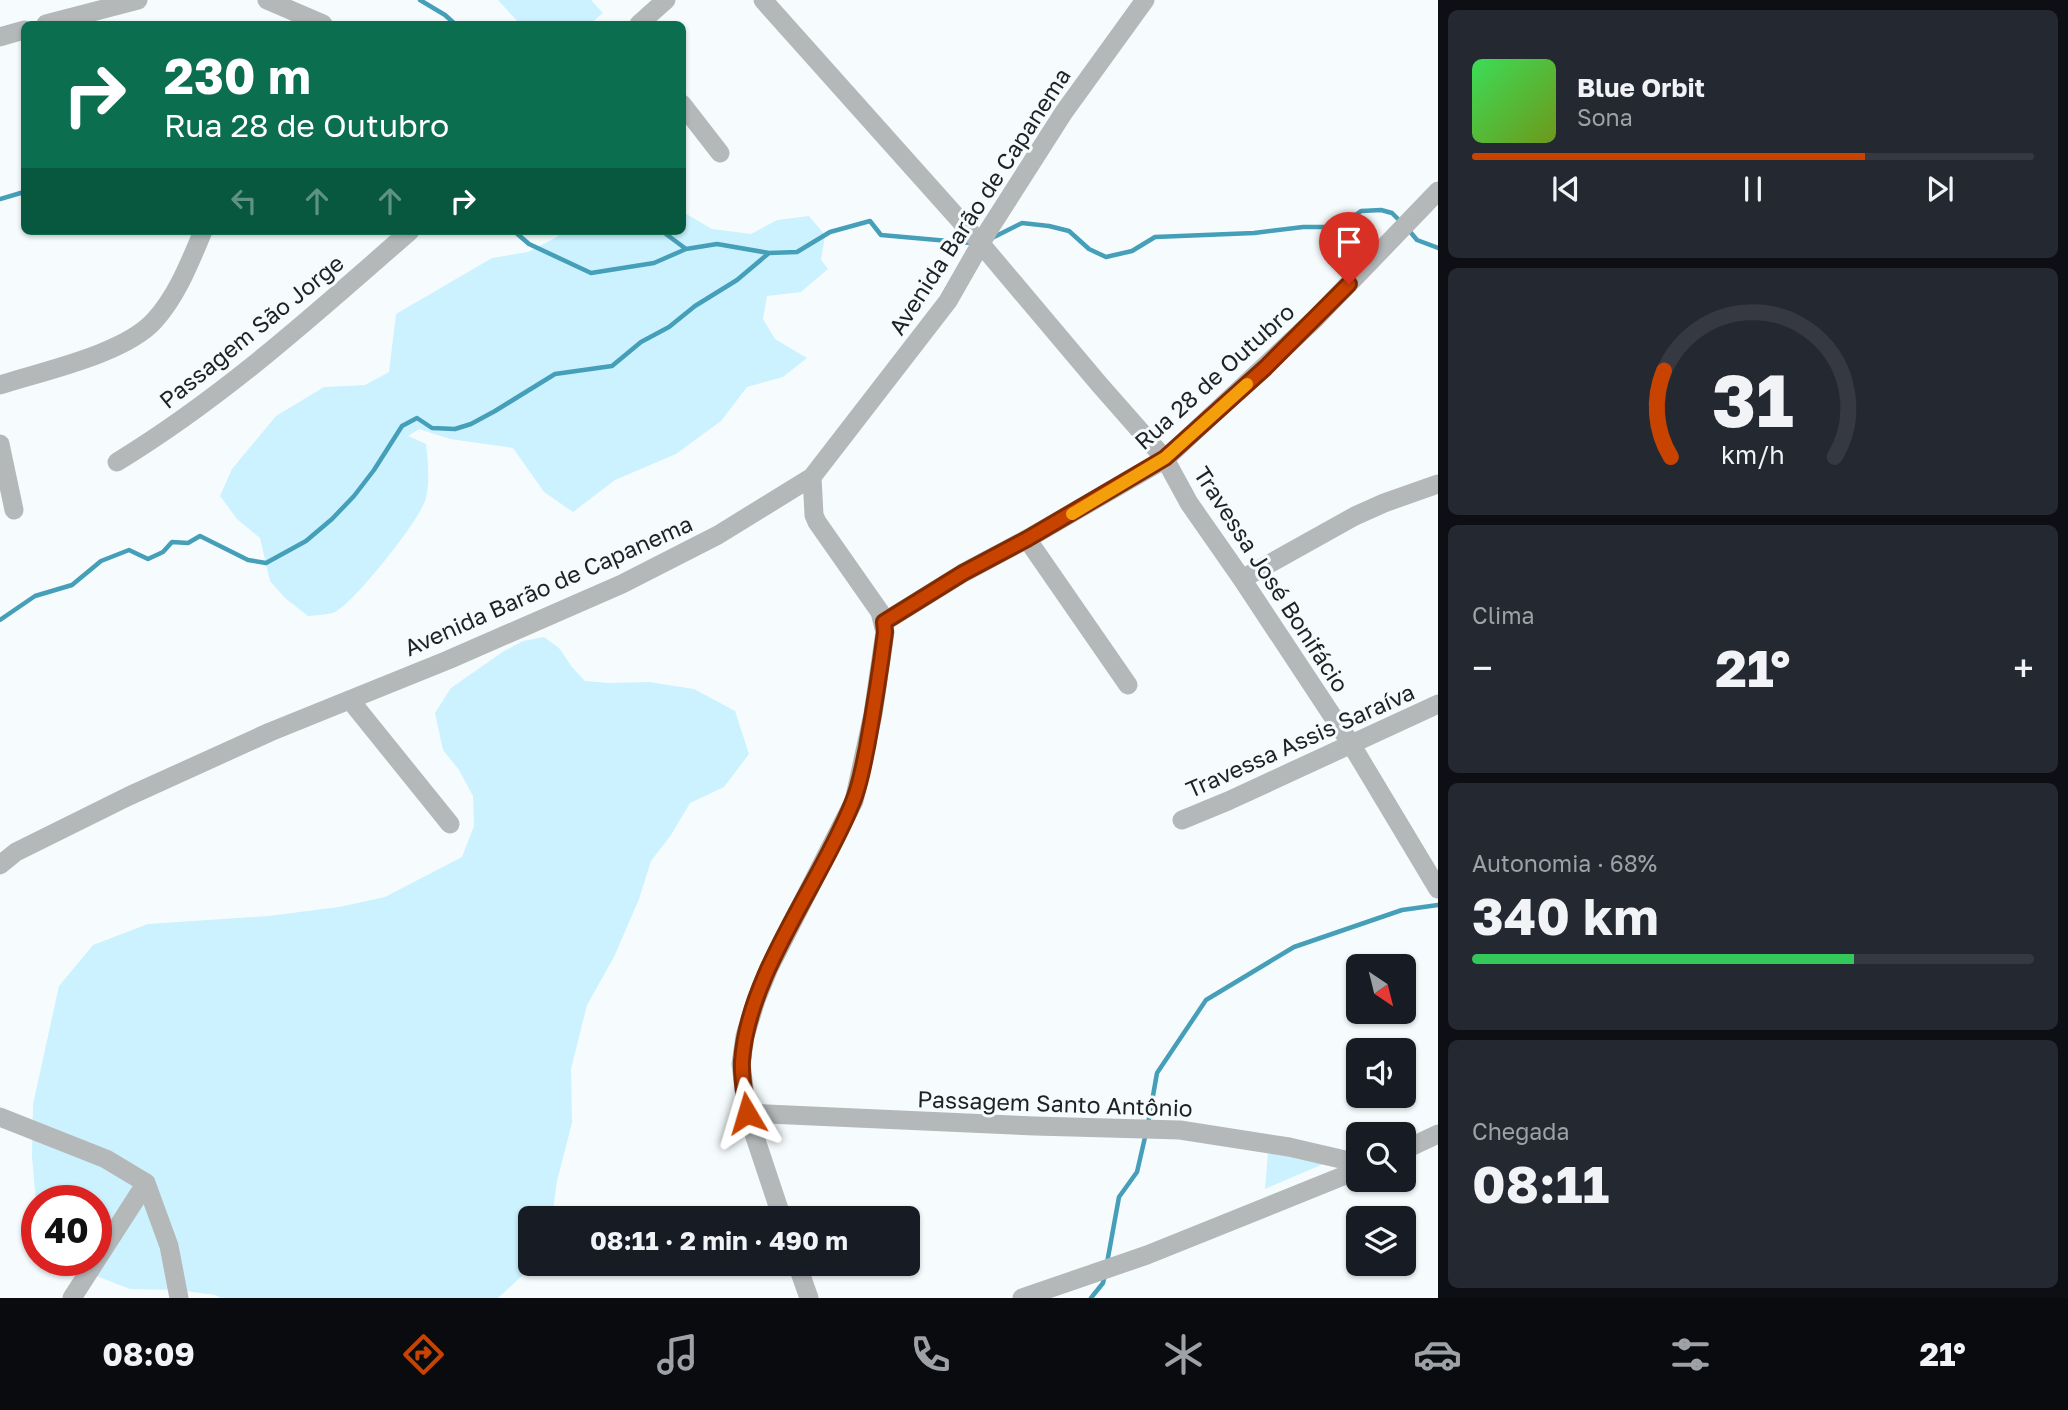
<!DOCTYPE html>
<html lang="pt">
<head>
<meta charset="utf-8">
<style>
	body { margin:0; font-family:"Golos Text",sans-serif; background:#242831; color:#f1f3f6; height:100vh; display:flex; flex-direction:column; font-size:26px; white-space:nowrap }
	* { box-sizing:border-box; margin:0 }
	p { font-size:23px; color:#9ea1a6 }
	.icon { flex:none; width:38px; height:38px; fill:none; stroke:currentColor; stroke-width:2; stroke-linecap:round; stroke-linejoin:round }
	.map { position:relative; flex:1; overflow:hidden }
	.sheet { display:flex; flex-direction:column; gap:10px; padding:10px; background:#0d0f14; width:630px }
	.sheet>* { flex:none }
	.guide { position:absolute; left:21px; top:21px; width:665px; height:214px; border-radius:10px; box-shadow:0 2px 5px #0004; background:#0b6e4f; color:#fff; overflow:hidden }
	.needle { width:46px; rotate:145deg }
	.controls { position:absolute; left:1346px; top:954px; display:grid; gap:14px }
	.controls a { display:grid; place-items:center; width:70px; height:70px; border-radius:10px; background:#171b24; box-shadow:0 2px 5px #0004; font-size:35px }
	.speed { position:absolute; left:21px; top:1185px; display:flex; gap:14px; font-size:35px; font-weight:700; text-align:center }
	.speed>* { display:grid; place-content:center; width:91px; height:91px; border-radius:50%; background:#171b24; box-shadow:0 2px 5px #0004; line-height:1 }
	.speed .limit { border:10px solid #d22; background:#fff; color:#111 }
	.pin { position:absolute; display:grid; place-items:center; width:60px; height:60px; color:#fff; margin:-72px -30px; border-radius:50% 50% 50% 0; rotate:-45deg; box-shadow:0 0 7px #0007 }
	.pin .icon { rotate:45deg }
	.me { position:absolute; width:77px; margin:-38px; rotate:353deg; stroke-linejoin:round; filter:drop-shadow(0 0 5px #0008) }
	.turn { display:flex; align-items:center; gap:24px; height:147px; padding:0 28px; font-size:32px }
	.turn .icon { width:91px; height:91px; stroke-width:2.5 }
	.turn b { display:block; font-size:49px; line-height:60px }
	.lanes { display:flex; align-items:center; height:66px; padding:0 28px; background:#0003; justify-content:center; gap:35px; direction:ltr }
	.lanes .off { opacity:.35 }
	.big { font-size:52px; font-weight:700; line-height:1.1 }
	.sheet .widget { flex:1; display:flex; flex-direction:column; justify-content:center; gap:10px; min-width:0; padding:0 24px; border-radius:10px; background:#242831 }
	.sheet .dial { align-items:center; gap:0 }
	.dial svg { height:182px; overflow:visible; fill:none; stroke:#363941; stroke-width:7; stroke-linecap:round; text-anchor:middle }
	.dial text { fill:#f1f3f6; stroke:none }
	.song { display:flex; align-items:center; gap:21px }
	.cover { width:84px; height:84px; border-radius:10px; background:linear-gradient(135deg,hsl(130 70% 55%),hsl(80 70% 35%)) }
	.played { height:7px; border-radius:4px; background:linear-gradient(90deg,#c84200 70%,#363941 70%) }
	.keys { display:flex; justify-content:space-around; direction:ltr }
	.heat { display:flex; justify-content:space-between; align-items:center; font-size:38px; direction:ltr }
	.charge { height:10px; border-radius:5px; background:linear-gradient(90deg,#34c759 68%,#363941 0) }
	.trip { position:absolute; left:518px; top:1206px; width:402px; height:70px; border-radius:10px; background:#171b24; box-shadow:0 2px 5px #0004; font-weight:700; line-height:70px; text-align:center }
	.dock { display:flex; height:112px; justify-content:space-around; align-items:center; background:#090b0e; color:#9ea1a6 }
	.dock .icon { width:49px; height:49px }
	.dock .active { color:#c84200 }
	.dock b { font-size:32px; color:#f1f3f6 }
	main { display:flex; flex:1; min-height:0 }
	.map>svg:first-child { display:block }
</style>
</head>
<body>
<main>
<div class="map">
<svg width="1438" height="1298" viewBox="0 0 1438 1298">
	<rect width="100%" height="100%" fill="#f6fcfe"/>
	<path fill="#cbf2fe" d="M 498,0 L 591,0 L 603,13 L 590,24 L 520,24 Z
		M 683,212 L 712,229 L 751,234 L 777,220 L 809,216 L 825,235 L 821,260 L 828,269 L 801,292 L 767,296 L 763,319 L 775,339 L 807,358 L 783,377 L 747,387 L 721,421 L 676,454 L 615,480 L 573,512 L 544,492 L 513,448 L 450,439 L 419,429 L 408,436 L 426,444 C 428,462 430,480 426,498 C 421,519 354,603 335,612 C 328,615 316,615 308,616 L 285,598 L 270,581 L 260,538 L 237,519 L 220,496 L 232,469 L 276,416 L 324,387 L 365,385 L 389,372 L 396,314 L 492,258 L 528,252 L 557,237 L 562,231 L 682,231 Z
		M 544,637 L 559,648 L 572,667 L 585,681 L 609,683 L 649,682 L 694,689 L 735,711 L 749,754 L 724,787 L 690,803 L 671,835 L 651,861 L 639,899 L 614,957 L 587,1005 L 571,1069 L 572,1123 L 557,1181 L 552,1218 L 530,1218 L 530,1264 L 535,1264 L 498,1298 L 221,1298 L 215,1295 L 178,1290 L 130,1289 L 86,1272 L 70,1260 L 96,1260 L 96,1200 L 37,1200 L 37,1206 L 36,1203 L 32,1157 L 33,1104 L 59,986 L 93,945 L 148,924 L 268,916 L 339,907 L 385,897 L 462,857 L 474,826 L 473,796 L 459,770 L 443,750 L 435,713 L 451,688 L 504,651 L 523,641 Z
		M 1268,1152 L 1328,1162 L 1265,1189 Z"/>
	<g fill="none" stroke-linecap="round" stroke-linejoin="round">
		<path stroke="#469fb8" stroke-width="4.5" d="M 420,0 L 445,15 L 455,24
			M 0,199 L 24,192
			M 1407,228 L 1417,240 L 1438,248
			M 514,231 L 529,244 L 591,273 L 654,263 L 686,249
			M 662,231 L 686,249 L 717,244 L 769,253
			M 992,238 L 1022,223 L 1049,226 L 1069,231 L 1089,249 L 1106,257 L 1132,251 L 1155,237 L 1254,233 L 1303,227 L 1329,227 L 1342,225 L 1361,211 L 1381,210 L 1392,213 L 1401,222
			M 0,620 L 35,596 L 72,585 L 101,561 L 129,550 L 148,559 L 163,552 L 172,542 L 188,543 L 200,536 L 248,560 L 266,563 L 306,541 L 332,519 L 354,496 L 374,470 L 402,426 L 417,418 L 432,428 L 455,429 L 471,424 L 495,411 L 555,374 L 612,366 L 641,342 L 669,327 L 695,306 L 737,280 L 769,253 L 797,252 L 830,232 L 870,221 L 881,235 L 971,243
			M 1148,1124 L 1157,1073 L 1206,1000 L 1294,947 L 1402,910 L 1438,905
			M 1107,1263 L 1119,1197 L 1137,1172 L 1146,1133
			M 1091,1298 L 1103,1283 L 1105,1275"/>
		<path stroke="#b5b8b9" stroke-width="19" d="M 267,0 L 323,24
			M 763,0 L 981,244 L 1099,384 L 1165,459 L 1189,503 L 1242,579 L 1351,744 L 1438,889
			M 46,24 L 138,0
			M 639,24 L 666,0
			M 0,37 L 24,30
			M 682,104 L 720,153
			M 0,385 C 43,371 124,354 154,321 C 177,296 190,262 203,231
			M 0,444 L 14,510
			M 117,462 C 225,396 315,314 410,231
			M 1027,539 L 1128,685
			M 1242,579 L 1355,516 L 1384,503 L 1438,484
			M 884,622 L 963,573 L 1027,539 L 1165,459 L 1315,319 L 1438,191
			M 350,700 L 450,824
			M 1182,820 L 1228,801 L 1438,704
			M 0,865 L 16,852 L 129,796 L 270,732 L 448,660 L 622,584 L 718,535 L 812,477 L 948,301 L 988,231 L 1064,112 L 1145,0
			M 747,1113 L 1035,1126 L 1180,1130 L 1289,1147 L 1358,1163
			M 0,1117 L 106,1159 L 146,1183 L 169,1246 L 179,1298
			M 1404,1150 L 1438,1134
			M 782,1218 L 747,1113 L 741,1064 L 745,1036 L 756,1000 L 769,968 L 854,801 L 873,714 L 885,632 L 880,612 L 817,522 L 814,515 L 812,477
			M 797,1264 L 809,1298
			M 72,1298 L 146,1183
			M 1022,1298 L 1147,1255 L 1358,1170"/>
	</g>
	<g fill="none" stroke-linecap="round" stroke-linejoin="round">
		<defs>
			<path id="route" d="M 747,1113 C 745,1096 741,1078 742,1061 C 748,974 820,884 852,804 C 860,786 863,766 867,747 C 874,709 880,671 885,632 L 884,622 L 963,573 L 1027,539 L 1165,458 L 1265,368 L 1349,284"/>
		</defs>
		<use href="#route" stroke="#822b00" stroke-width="18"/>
		<use href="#route" stroke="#c84200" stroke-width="12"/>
		<path stroke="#f59e0b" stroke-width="12" d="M 1072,514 L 1165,458 L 1247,384"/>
	</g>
	<g text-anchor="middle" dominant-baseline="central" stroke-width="6" stroke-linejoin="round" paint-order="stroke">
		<g font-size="23" fill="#1f2223" stroke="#f6fcfe">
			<text transform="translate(979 201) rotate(-57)">Avenida Barão de Capanema</text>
			<text transform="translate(251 331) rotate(-39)">Passagem São Jorge</text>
			<text transform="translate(1214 376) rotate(-42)">Rua 28 de Outubro</text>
			<text transform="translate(1272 579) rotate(57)">Travessa José Bonifácio</text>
			<text transform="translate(548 585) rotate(-24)">Avenida Barão de Capanema</text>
			<text transform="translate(1300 740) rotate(-24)">Travessa Assis Saraíva</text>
			<text transform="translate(1055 1103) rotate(2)">Passagem Santo Antônio</text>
		</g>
	</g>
</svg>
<div class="controls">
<a><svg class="needle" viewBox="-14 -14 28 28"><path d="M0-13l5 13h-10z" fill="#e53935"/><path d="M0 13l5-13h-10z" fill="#9ea1a6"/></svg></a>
<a><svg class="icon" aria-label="sound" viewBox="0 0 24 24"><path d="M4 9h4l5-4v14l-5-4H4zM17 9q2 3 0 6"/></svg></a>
<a><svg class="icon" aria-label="search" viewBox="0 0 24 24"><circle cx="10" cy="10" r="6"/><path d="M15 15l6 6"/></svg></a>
<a><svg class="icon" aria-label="layers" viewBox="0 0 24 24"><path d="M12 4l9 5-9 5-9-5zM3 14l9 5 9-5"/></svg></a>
</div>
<div class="speed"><div class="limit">40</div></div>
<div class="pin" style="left:1349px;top:284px;background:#d93025"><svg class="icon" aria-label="arrive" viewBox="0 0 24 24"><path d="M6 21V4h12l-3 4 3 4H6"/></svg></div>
<svg class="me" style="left:747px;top:1113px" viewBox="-20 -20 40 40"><path d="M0-17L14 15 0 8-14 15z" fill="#c84200" stroke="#fff" stroke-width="4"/></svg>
<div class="trip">08:11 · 2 min · 490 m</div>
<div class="guide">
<div class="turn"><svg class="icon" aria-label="right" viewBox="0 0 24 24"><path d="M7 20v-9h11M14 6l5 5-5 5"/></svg><div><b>230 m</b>Rua 28 de Outubro</div></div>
<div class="lanes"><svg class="icon off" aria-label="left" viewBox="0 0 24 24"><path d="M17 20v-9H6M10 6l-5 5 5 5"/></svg><svg class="icon off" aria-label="ahead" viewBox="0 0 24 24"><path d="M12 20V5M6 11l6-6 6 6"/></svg><svg class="icon off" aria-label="ahead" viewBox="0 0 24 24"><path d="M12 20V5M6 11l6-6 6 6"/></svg><svg class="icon" aria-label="right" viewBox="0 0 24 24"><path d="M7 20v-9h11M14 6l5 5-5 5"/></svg></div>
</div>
</div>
<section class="sheet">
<div class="widget">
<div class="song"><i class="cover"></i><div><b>Blue Orbit</b><p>Sona</p></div></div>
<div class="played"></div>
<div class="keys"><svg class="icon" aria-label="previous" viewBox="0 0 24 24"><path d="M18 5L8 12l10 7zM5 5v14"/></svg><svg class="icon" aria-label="pause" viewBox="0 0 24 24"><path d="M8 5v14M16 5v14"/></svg><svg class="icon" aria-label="next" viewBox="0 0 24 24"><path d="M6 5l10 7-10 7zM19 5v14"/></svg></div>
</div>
<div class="widget dial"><svg viewBox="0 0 100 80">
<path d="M14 69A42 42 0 1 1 86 69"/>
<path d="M14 69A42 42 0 0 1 11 31" stroke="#c84200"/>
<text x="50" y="56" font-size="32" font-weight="700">31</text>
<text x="50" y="72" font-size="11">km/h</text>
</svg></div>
<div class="widget"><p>Clima</p>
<div class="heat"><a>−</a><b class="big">21°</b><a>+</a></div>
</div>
<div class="widget"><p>Autonomia · 68%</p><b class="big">340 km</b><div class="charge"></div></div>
<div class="widget"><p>Chegada</p><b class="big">08:11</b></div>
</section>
</main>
<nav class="dock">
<b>08:09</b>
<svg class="icon active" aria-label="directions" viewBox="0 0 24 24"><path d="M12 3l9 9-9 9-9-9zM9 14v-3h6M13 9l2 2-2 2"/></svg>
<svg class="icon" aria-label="music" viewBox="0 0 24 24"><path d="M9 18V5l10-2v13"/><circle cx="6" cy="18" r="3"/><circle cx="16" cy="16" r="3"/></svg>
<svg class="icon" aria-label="phone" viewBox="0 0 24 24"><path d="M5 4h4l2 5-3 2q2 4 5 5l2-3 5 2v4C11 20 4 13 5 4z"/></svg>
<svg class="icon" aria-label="climate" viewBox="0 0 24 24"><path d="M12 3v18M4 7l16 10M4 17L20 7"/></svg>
<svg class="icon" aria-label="car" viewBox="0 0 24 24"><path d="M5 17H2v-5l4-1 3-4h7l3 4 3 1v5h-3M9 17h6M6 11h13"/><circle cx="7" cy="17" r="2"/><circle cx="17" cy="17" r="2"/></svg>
<svg class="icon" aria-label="filters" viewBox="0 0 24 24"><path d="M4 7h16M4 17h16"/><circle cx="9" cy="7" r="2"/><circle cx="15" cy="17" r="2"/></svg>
<b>21°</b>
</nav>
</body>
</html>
